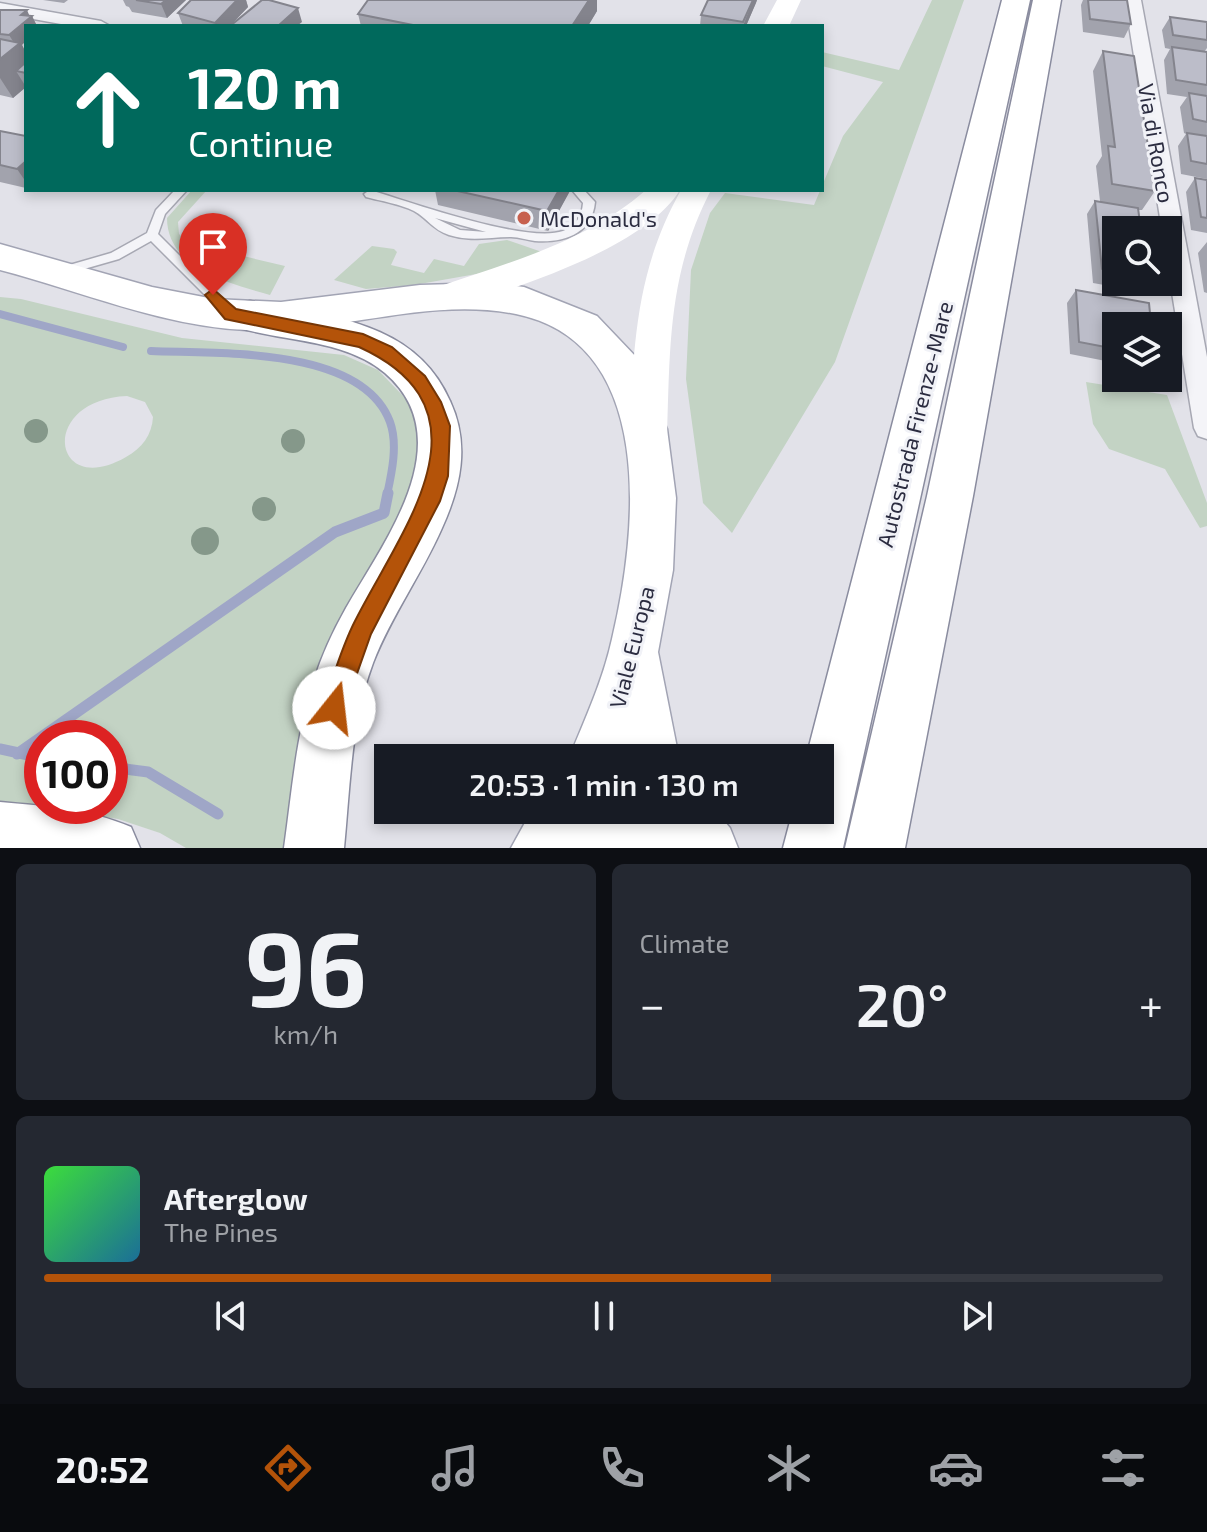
<!DOCTYPE html>
<html lang="en">
<head>
<meta charset="utf-8">
<style>
	body { margin:0; font-family:"Exo 2",sans-serif; background:#242831; color:#f1f3f6; height:100vh; display:flex; flex-direction:column; font-size:30px; white-space:nowrap }
	* { box-sizing:border-box; margin:0 }
	p { font-size:26px; color:#9ea1a6 }
	.icon { flex:none; width:44px; height:44px; fill:none; stroke:currentColor; stroke-width:2; stroke-linecap:round; stroke-linejoin:round }
	.map { position:relative; height:848px; overflow:hidden }
	.panel { display:flex; flex-direction:column; gap:16px; padding:16px; background:#0d0f14; flex:1 }
	.panel>* { flex:none }
	.banner { position:absolute; left:24px; top:24px; width:800px; height:168px; border-radius:0px; box-shadow:0 4px 12px #0003; background:#00695c; color:#fff; overflow:hidden }
	.buttons { position:absolute; left:1102px; top:216px; display:grid; gap:16px }
	.buttons a { display:grid; place-items:center; width:80px; height:80px; border-radius:0px; background:#171b24; box-shadow:0 4px 12px #0003; font-size:40px }
	.speed { position:absolute; left:24px; top:720px; display:flex; gap:16px; font-size:40px; font-weight:700; text-align:center }
	.speed>* { display:grid; place-content:center; width:104px; height:104px; border-radius:50%; background:#171b24; box-shadow:0 4px 12px #0003; line-height:1 }
	.speed .limit { border:12px solid #d22; background:#fff; color:#111 }
	.pin { position:absolute; display:grid; place-items:center; width:68px; height:68px; color:#fff; margin:-82px -34px; border-radius:50% 50% 50% 0; rotate:-45deg; box-shadow:0 0 8px #0007 }
	.pin .icon { rotate:45deg }
	.me { position:absolute; width:88px; margin:-44px; rotate:16deg; stroke-linejoin:round; filter:drop-shadow(0 0 6px #0008) }
	.turn { display:flex; align-items:center; gap:28px; height:168px; padding:0 32px; font-size:36px }
	.turn .icon { width:104px; height:104px; stroke-width:2.5 }
	.turn b { display:block; font-size:56px; line-height:68px }
	.big { font-size:60px; font-weight:600; line-height:1.1 }
	.panel .card { flex:1; display:flex; flex-direction:column; justify-content:center; gap:12px; min-width:0; padding:0 28px; border-radius:12px; background:#242831 }
	.panel .dial { align-items:center; gap:0 }
	.dial b { font-size:104px; line-height:1 }
	.song { display:flex; align-items:center; gap:24px }
	.cover { width:96px; height:96px; border-radius:12px; background:linear-gradient(135deg,hsl(120 70% 55%),hsl(200 70% 35%)) }
	.played { height:8px; border-radius:4px; background:linear-gradient(90deg,#b45309 65%,#363941 65%) }
	.keys { display:flex; justify-content:space-around; direction:ltr }
	.heat { display:flex; justify-content:space-between; align-items:center; font-size:44px; direction:ltr }
	.panel .tiles { flex:1; display:grid; gap:16px; grid-template-columns:1fr 1fr }
	.card:last-child { grid-column:span 2 }
	.trip { position:absolute; left:374px; top:744px; width:460px; height:80px; border-radius:0px; background:#171b24; box-shadow:0 4px 12px #0003; font-weight:600; line-height:80px; text-align:center }
	.dock { display:flex; height:128px; justify-content:space-around; align-items:center; background:#090b0e; color:#9ea1a6 }
	.dock .icon { width:56px; height:56px }
	.dock .current { color:#b45309 }
	.dock b { font-size:36px; color:#f1f3f6 }
	.map>svg:first-child { display:block }
</style>
</head>
<body>
<div class="map">
<svg width="1207" height="848" viewBox="0 0 1207 848">
	<rect width="100%" height="100%" fill="#e2e2e9"/>
	<path fill="#c3d3c4" fill-rule="evenodd" d="M 932,0 L 964,0 L 835,362 L 732,533 L 703,503 L 686,379 L 691,270 L 710,213 L 725,193 L 814,205 L 843,136 L 883,82 L 822,66 L 822,52 L 899,70 Z
		M 192,190 L 207,190 L 178,222 L 179,234 L 188,243 L 285,266 L 270,295 C 232,284 167,269 167,218 Z
		M 507,240 L 542,252 L 482,273 L 414,285 L 366,289 L 334,280 L 372,246 L 394,249 L 397,252 L 391,265 L 424,273 L 434,259 L 464,266 L 479,244 Z
		M 0,297 L 21,299 L 182,338 L 344,355 L 378,370 L 409,402 L 424,443 L 406,521 L 331,634 L 309,705 L 296,848 L 186,848 L 160,833 L 118,819 L 85,814 L 0,811 ZM 127,396 L 145,402 L 153,417 C 152,435 142,448 126,457 C 52,500 37,400 127,396 ZM 42,738 L 110,738 L 110,806 L 42,806 Z
		M 1086,382 L 1167,395 L 1207,503 L 1207,526 L 1200,528 L 1165,469 L 1109,449 L 1093,424 Z"/>
	<g fill="none" stroke-linecap="round" stroke-linejoin="round">
		<path stroke="#9fa6c7" stroke-width="8" d="M 0,314 L 123,347
			M 151,351 C 217,354 362,346 390,422 C 398,444 392,472 387,495"/>
		<path stroke="#9fa6c7" stroke-width="11" d="M 0,749 L 42,758
			M 17,754 L 335,532 L 384,513 L 388,493
			M 110,767 L 148,772 L 218,814"/>
		<defs>
			<path id="service" d="M 175,190 L 187,190 L 165,214 L 158,234 L 232,308 L 234,311 L 232,314 L 224,314 L 151,241 L 119,259 L 63,275 L 59,274 L 57,271 L 59,268 L 111,253 L 147,233 L 156,210 Z
				M 370,190 C 411,202 526,244 563,231 C 576,226 582,216 583,203 L 572,190 L 584,190 L 595,202 C 592,234 564,243 535,241 C 527,240 519,237 511,237 C 489,237 471,242 449,235 C 433,230 427,218 414,211 C 400,204 381,201 366,197 L 364,194 ZM 435,218 L 486,232 L 460,230 Z"/>
			<path id="minor" d="M 1125,0 L 1141,0 L 1207,357 L 1207,439 L 1198,436 L 1194,428 L 1168,268 L 1168,230 L 1162,230 Z
				M 0,3 L 101,21 L 110,26 L 72,26 L 0,13 Z"/>
			<path id="primary" d="M 0,244 L 152,287 L 214,299 L 281,302 L 420,285 L 490,283 L 524,287 L 597,316 L 638,359 L 667,429 L 676,498 L 673,570 L 658,652 L 679,758 L 625,758 L 625,754 L 623,758 L 569,758 C 585,719 603,680 612,639 C 637,534 658,343 516,314 C 426,296 335,335 246,330 C 161,326 81,291 0,270 Z
				M 532,810 L 593,810 L 590,817 L 622,812 L 653,813 L 651,810 L 715,810 L 730,828 L 738,848 L 511,848 Z"/>
			<path id="motorway" d="M 1002,0 L 1030,0 L 843,848 L 783,848 L 793,810 L 820,810 L 820,758 L 806,758 Z
				M 1033,0 L 1061,0 L 973,496 L 905,848 L 845,848 L 927,496 Z
				M 250,301 C 326,316 415,320 450,401 C 470,444 461,486 442,528 C 422,574 391,616 373,663 C 351,721 350,787 344,848 L 284,848 C 292,792 296,734 314,680 C 322,655 333,631 346,608 C 383,543 463,440 385,373 C 345,339 285,342 236,327 L 230,316 L 236,305 Z
				M 0,802 C 45,806 89,809 131,827 L 140,848 L 0,848 Z"/>
		</defs>
		<use href="#service" stroke="#a7a8b3" stroke-width="3"/>
		<use href="#minor" stroke="#a7a8b3" stroke-width="3"/>
		<use href="#primary" stroke="#a2a4b4" stroke-width="3"/>
		<use href="#motorway" stroke="#8a8c9f" stroke-width="3"/>
		<use href="#service" fill="#f4f4f8" fill-rule="evenodd"/>
		<use href="#minor" fill="#f4f4f8" fill-rule="evenodd"/>
		<path fill="#fff" fill-rule="evenodd" d="M 777,0 L 801,0 L 789,26 L 763,26 Z
			M 646,190 L 680,190 C 643,250 510,290 444,310 L 432,307 L 427,298 L 432,289 C 507,263 585,243 646,190 Z
			M 681,190 L 711,190 C 668,273 670,346 667,437 L 662,448 L 648,453 L 634,448 L 629,437 C 634,346 635,272 681,190 Z"/>
		<use href="#primary" fill="#fff" fill-rule="evenodd"/>
		<use href="#motorway" fill="#fff" fill-rule="evenodd"/>
	</g>
	<g fill="#85988a">
		<circle cx="36" cy="431" r="12"/>
		<circle cx="293" cy="441" r="12"/>
		<circle cx="264" cy="509" r="12"/>
		<circle cx="205" cy="541" r="14"/>
	</g>
	<path fill="#a2a3ad" d="M 43,0 L 68,0 L 64,3 Z
		M 123,0 L 186,0 L 167,18 L 132,12 L 129,7 L 126,6 Z
		M 191,0 L 246,0 L 248,7 L 230,26 L 183,26 L 178,13 Z
		M 708,0 L 757,0 L 746,26 L 700,26 L 701,15 Z
		M 1083,0 L 1127,0 L 1131,24 L 1124,38 L 1083,32 L 1081,5 Z
		M 0,10 L 32,16 L 37,26 L 26,26 L 22,45 L 26,53 L 26,87 L 13,98 L 0,95 Z
		M 597,11 L 588,26 L 361,26 L 358,14 Z
		M 1170,17 L 1207,22 L 1207,48 L 1204,52 L 1207,52 L 1207,179 L 1181,174 L 1178,146 L 1186,134 L 1184,133 L 1180,107 L 1187,97 L 1167,94 L 1164,60 L 1170,49 L 1165,48 L 1162,30 Z
		M 1103,51 L 1155,191 L 1142,210 L 1138,210 L 1116,230 L 1116,282 L 1144,282 L 1138,291 L 1093,283 L 1087,214 L 1095,201 L 1100,201 L 1096,166 L 1102,156 L 1093,71 Z
		M 0,131 L 26,136 L 26,188 L 0,182 Z
		M 1195,178 L 1207,180 L 1207,233 L 1191,230 L 1186,192 Z
		M 435,190 L 570,190 L 548,231 L 438,205 Z
		M 1207,242 L 1207,293 L 1204,292 L 1198,253 Z
		M 1076,290 L 1151,324 L 1150,326 L 1116,326 L 1116,363 L 1070,354 L 1067,303 Z"/>
	<path fill="#84848d" d="M 166,0 L 186,0 L 167,18 L 161,4 Z
		M 237,0 L 246,0 L 248,7 L 230,26 L 216,26 L 215,23 Z
		M 589,0 L 597,0 L 597,11 L 588,26 L 572,26 Z
		M 753,0 L 757,0 L 756,3 L 746,26 L 743,26 Z
		M 298,8 L 302,22 L 297,26 L 278,26 Z
		M 27,10 L 30,17 L 32,16 L 37,26 L 26,26 L 26,41 L 22,45 L 26,53 L 26,73 L 16,71 L 26,87 L 13,98 L 0,78 L 0,59 L 16,46 L 9,35 L 21,15 Z
		M 26,161 L 26,182 L 17,169 Z
		M 559,190 L 570,191 L 548,231 L 547,211 Z"/>
	<path fill="#bcbdc9" stroke="#84848d" stroke-width="2" d="M 136,0 L 166,0 L 161,4 Z
		M 191,0 L 237,0 L 215,23 L 178,13 Z
		M 262,0 L 269,0 L 298,8 L 278,26 L 230,26 Z
		M 368,0 L 589,0 L 572,26 L 418,26 L 358,14 Z
		M 708,0 L 753,0 L 743,22 L 701,15 Z
		M 1088,0 L 1127,0 L 1131,24 L 1090,19 Z
		M 0,10 L 27,10 L 21,15 L 32,16 L 9,35 L 0,34 Z
		M 1170,17 L 1207,22 L 1207,40 L 1173,35 Z
		M 0,39 L 20,43 L 0,59 Z
		M 1172,47 L 1207,52 L 1207,85 L 1176,80 Z
		M 1103,51 L 1134,56 L 1155,191 L 1112,184 L 1108,146 L 1115,147 Z
		M 26,62 L 26,73 L 16,71 Z
		M 1189,93 L 1207,96 L 1207,122 L 1193,119 Z
		M 0,131 L 26,136 L 26,161 L 17,169 L 0,165 Z
		M 1187,133 L 1207,136 L 1207,164 L 1191,161 Z
		M 1195,178 L 1207,180 L 1207,218 L 1201,217 Z
		M 453,190 L 559,190 L 547,211 Z
		M 1095,201 L 1138,208 L 1141,230 L 1116,230 L 1116,272 L 1102,269 Z
		M 1076,290 L 1149,303 L 1151,324 L 1125,320 L 1126,326 L 1116,326 L 1116,349 L 1079,342 Z"/>
	<path fill="#b45309" stroke="#753606" stroke-width="2" d="M 213,289 L 236,309 L 363,334 L 392,347 L 425,376 L 441,402 L 450,426 L 448,476 L 440,501 L 371,634 L 342,716 L 334,719 L 326,716 L 322,708 C 333,679 341,648 355,621 C 400,531 500,411 359,347 L 225,319 L 205,295 Z"/>
	<circle fill="#c7604e" stroke="#f1f2f7" stroke-width="3" cx="524" cy="218" r="8"/>
	<g text-anchor="middle" dominant-baseline="central" stroke-width="6" stroke-linejoin="round" paint-order="stroke">
		<g font-size="22" fill="#2b2c40" stroke="#f1f2f7">
			<text transform="translate(1157 143) rotate(80)">Via di Ronco</text>
			<text transform="translate(914 424) rotate(-76)">Autostrada Firenze-Mare</text>
			<text transform="translate(631 647) rotate(-76)">Viale Europa</text>
		</g>
		<g font-size="22" fill="#2b2c40" stroke="#f1f2f7" text-anchor="start">
			<text x="540" y="218">McDonald's</text>
		</g>
	</g>
</svg>
<div class="buttons">
<a><svg class="icon" aria-label="search" viewBox="0 0 24 24"><circle cx="10" cy="10" r="6"/><path d="M15 15l6 6"/></svg></a>
<a><svg class="icon" aria-label="layers" viewBox="0 0 24 24"><path d="M12 4l9 5-9 5-9-5zM3 14l9 5 9-5"/></svg></a>
</div>
<div class="speed"><div class="limit">100</div></div>
<div class="pin" style="left:213px;top:295px;background:#d93025"><svg class="icon" aria-label="arrive" viewBox="0 0 24 24"><path d="M6 21V4h12l-3 4 3 4H6"/></svg></div>
<svg class="me" style="left:334px;top:708px" viewBox="-20 -20 40 40"><circle r="19" fill="#fff"/><path d="M0-13L10 11 0 6-10 11z" fill="#b45309"/></svg>
<div class="trip">20:53 · 1 min · 130 m</div>
<div class="banner">
<div class="turn"><svg class="icon" aria-label="ahead" viewBox="0 0 24 24"><path d="M12 20V5M6 11l6-6 6 6"/></svg><div><b>120 m</b>Continue</div></div>
</div>
</div>
<section class="panel">
<div class="tiles">
<div class="card dial"><b>96</b><p>km/h</p></div>
<div class="card"><p>Climate</p>
<div class="heat"><a>−</a><b class="big">20°</b><a>+</a></div>
</div>
<div class="card">
<div class="song"><i class="cover"></i><div><b>Afterglow</b><p>The Pines</p></div></div>
<div class="played"></div>
<div class="keys"><svg class="icon" aria-label="previous" viewBox="0 0 24 24"><path d="M18 5L8 12l10 7zM5 5v14"/></svg><svg class="icon" aria-label="pause" viewBox="0 0 24 24"><path d="M8 5v14M16 5v14"/></svg><svg class="icon" aria-label="next" viewBox="0 0 24 24"><path d="M6 5l10 7-10 7zM19 5v14"/></svg></div>
</div>
</div>
</section>
<nav class="dock">
<b>20:52</b>
<svg class="icon current" aria-label="directions" viewBox="0 0 24 24"><path d="M12 3l9 9-9 9-9-9zM9 14v-3h6M13 9l2 2-2 2"/></svg>
<svg class="icon" aria-label="music" viewBox="0 0 24 24"><path d="M9 18V5l10-2v13"/><circle cx="6" cy="18" r="3"/><circle cx="16" cy="16" r="3"/></svg>
<svg class="icon" aria-label="phone" viewBox="0 0 24 24"><path d="M5 4h4l2 5-3 2q2 4 5 5l2-3 5 2v4C11 20 4 13 5 4z"/></svg>
<svg class="icon" aria-label="climate" viewBox="0 0 24 24"><path d="M12 3v18M4 7l16 10M4 17L20 7"/></svg>
<svg class="icon" aria-label="car" viewBox="0 0 24 24"><path d="M5 17H2v-5l4-1 3-4h7l3 4 3 1v5h-3M9 17h6M6 11h13"/><circle cx="7" cy="17" r="2"/><circle cx="17" cy="17" r="2"/></svg>
<svg class="icon" aria-label="filters" viewBox="0 0 24 24"><path d="M4 7h16M4 17h16"/><circle cx="9" cy="7" r="2"/><circle cx="15" cy="17" r="2"/></svg>
</nav>
</body>
</html>
